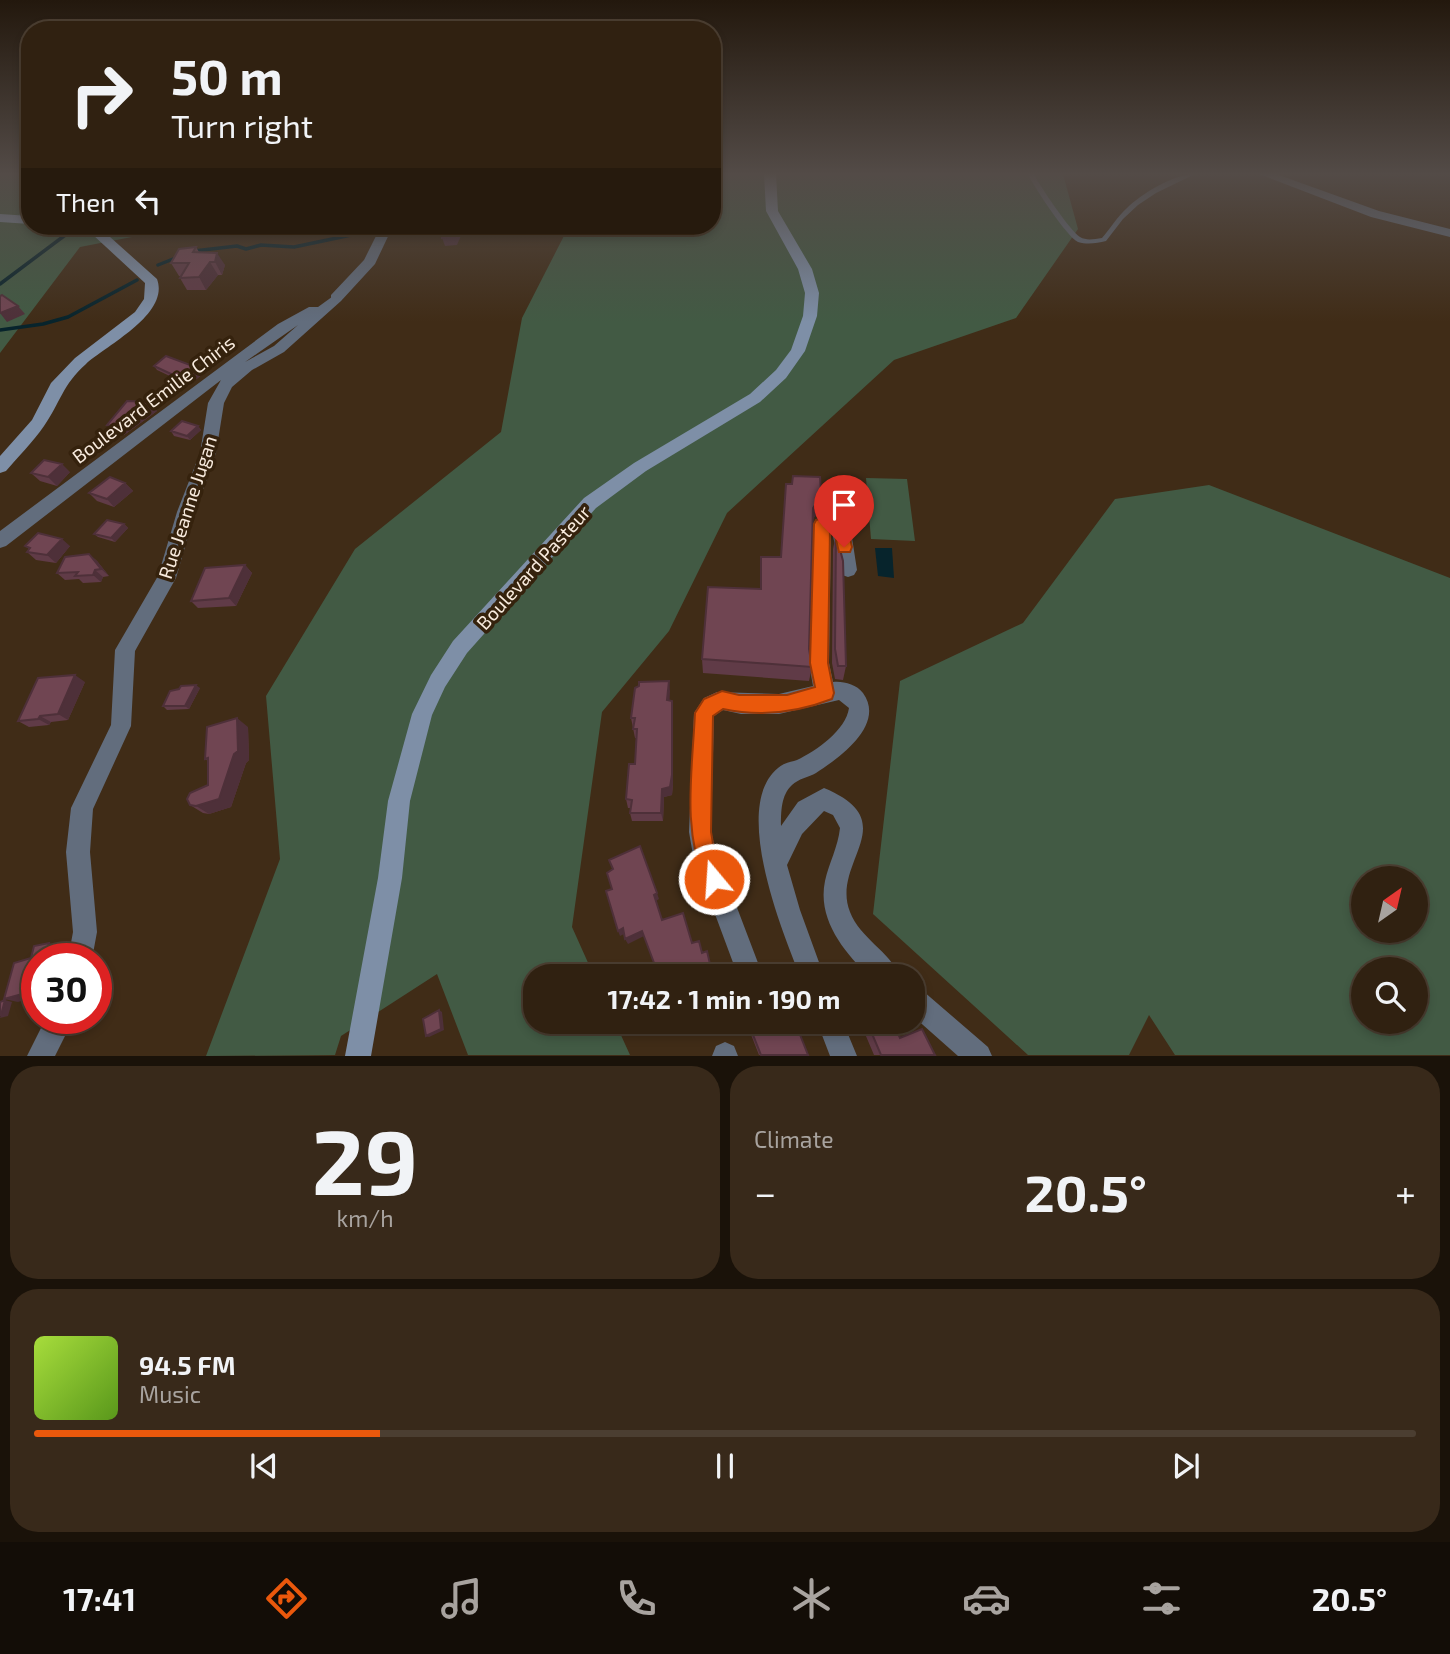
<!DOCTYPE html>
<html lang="en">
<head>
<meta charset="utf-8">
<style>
	body { margin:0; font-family:"Exo 2",sans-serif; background:#38291a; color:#f1f3f6; height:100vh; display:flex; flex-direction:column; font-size:26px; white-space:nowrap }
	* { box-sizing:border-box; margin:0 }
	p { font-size:23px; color:#a8a39f }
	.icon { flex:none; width:38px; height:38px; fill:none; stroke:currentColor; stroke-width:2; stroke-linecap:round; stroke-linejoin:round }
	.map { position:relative; height:1056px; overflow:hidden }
	.side { display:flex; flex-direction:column; gap:10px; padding:10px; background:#1a1209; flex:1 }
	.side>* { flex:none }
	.hud { position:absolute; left:21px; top:21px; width:700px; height:214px; border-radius:28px; box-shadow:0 4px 10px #0003,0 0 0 2px #4b3e31; background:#302111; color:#f1f3f6; overflow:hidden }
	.needle { width:46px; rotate:34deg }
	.buttons { position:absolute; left:1351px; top:866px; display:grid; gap:14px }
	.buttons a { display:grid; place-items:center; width:77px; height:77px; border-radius:50%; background:#302111; box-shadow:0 4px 10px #0003,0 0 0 2px #4b3e31; font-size:35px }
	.speed { position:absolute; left:21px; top:943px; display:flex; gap:14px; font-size:35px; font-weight:700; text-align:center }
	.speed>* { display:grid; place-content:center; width:91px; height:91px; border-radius:50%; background:#302111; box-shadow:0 4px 10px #0003,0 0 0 2px #4b3e31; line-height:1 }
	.speed .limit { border:10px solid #d22; background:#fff; color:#111 }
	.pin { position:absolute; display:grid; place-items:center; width:60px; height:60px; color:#fff; margin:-72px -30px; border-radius:50% 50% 50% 0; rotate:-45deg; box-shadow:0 0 7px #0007 }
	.pin .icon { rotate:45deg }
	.me { position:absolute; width:77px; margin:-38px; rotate:342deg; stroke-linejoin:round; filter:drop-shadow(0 0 5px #0008) }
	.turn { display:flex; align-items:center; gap:24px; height:147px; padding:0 35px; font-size:32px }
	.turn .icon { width:91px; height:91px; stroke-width:2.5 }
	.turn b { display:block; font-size:49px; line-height:60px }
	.then { display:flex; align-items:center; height:66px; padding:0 35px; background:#0003; gap:14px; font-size:26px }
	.big { font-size:52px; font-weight:700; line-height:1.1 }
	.side .widget { flex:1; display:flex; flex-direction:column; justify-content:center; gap:10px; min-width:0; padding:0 24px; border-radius:28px; background:#38291a }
	.side .dial { align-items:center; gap:0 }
	.dial b { font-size:91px; line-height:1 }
	.song { display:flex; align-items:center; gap:21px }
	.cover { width:84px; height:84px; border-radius:10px; background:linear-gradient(135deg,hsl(80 70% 55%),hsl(90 70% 35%)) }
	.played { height:7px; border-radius:4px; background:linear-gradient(90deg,#ea580c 25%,#4b3e31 25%) }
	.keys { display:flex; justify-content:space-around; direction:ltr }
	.heat { display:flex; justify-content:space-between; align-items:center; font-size:38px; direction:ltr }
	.side .tiles { flex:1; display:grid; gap:10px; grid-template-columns:1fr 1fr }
	.widget:last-child { grid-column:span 2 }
	.trip { position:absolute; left:523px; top:964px; width:402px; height:70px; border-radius:28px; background:#302111; box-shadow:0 4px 10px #0003,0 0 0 2px #4b3e31; font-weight:700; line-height:70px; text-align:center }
	.dock { display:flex; height:112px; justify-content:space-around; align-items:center; background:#130d07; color:#a8a39f }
	.dock .icon { width:49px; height:49px }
	.dock .selected { color:#ea580c }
	.dock b { font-size:32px; color:#f1f3f6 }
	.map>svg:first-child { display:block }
</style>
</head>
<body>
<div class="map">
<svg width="1450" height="1056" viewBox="0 0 1450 1056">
	<rect width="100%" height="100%" fill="#402c17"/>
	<path fill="#425a44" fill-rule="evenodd" d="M 0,174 L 30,174 L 30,226 L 189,226 L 80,247 L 0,353 Z
		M 712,174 L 1063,174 L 1078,229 L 1016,318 L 894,360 L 727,513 L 669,631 L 602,712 L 572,927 L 594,976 L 536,976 L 536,1022 L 615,1022 L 630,1055 L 468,1055 L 437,974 L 341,1036 L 335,1055 L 206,1056 L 280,859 L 266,696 L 355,549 L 501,432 L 522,318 L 569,226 L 712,226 Z
		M 866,478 L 907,479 L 915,541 L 871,539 Z
		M 1209,485 L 1450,578 L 1450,1055 L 1175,1055 L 1149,1015 L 1129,1055 L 1028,1055 L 873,914 L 900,681 L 1023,623 L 1115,499 ZM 1416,878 L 1416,931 L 1363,931 L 1363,878 ZM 1363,970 L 1416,970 L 1416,1022 L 1363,1022 Z"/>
	<path fill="#07242c" d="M 875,548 L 892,548 L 894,578 L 878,576 Z"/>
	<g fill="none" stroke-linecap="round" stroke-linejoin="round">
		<path stroke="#07242c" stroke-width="3.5" d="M 194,251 L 237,246 L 246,249 L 261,245 L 294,247 L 394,226
			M 158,265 L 178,257
			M 0,284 L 72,230
			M 0,330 L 43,324 L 68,317 L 137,280"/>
		<path fill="#626d7d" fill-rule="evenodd" d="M 1028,174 L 1034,174 C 1039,185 1071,232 1080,237 C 1087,241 1094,239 1102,238 C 1110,229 1117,217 1127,208 C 1141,194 1174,174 1195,174 L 1156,193 L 1138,205 L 1123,219 L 1106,241 C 1097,243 1088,245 1078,242 C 1067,237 1034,187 1028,174 Z"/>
		<path fill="#626d7d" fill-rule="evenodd" d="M 336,294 L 341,295 L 341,301 L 284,352 L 252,370 L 232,387 L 224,403 L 216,453 L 195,512 L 176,578 L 135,651 L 131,726 L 93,809 L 90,852 L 97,932 L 92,959 L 68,959 L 73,932 L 66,852 L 71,808 L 111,725 L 115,650 L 158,576 L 177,512 L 200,453 L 208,403 L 221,380 L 234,370 L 6,546 L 0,548 L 0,531 L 278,324 L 309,307 L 318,307 ZM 298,325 L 274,346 L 245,362 Z
			M 833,514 L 847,520 L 850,525 L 857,570 L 854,575 L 848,577 L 842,575 L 831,528 L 829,663 L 833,682 C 843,681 856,684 863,693 C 886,725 839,758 816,773 C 809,777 798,779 792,785 C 781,795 781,812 781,826 L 798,802 L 824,788 C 906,822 830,862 850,912 C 860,938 889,951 900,976 L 869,976 C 844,952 817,919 825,881 C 829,863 838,847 840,828 L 833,815 L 824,811 L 802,834 L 787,865 L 800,910 L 824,976 L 800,976 C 782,931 731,806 778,768 C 783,763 791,762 797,760 C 816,751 846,730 849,708 L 839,700 L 779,714 L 741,714 L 723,710 L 714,716 L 711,832 L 717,855 L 763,976 L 738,976 L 693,855 L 689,832 L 694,713 L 704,698 L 717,692 L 779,694 L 813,686 L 809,663 L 813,524 L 816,519 Z
			M 914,987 L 923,991 L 988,1047 L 992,1056 L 958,1056 L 914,1017 Z
			M 46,1018 L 74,1018 L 55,1056 L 27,1056 Z
			M 817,1022 L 843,1022 L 857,1056 L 830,1056 Z
			M 725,1042 L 734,1046 L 738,1056 L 712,1056 L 716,1046 Z"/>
		<path fill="#626d7d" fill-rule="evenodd" d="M 1259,174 L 1276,174 L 1379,211 L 1450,229 L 1450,237 L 1371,217 Z
			M 381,226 L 393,226 L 375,264 L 341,301 L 331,301 L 331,295 L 364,260 Z"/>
		<path fill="#7e8fa7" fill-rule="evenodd" d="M 764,174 L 776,174 L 778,211 L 812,269 L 819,293 L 817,316 L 805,351 L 786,378 L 760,402 L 646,471 L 596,508 L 467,653 L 445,687 L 432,715 L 410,801 L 402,878 L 371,1056 L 345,1056 L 378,878 L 388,801 L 412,714 L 431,675 L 453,641 L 584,498 L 634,463 L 750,394 L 776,370 L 791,350 L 803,316 L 805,293 L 798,269 L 766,211 Z
			M 0,214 L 30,216 L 30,224 L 0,222 Z
			M 78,226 L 100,228 L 157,279 C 170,314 107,345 86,364 C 63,384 60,403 44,426 C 33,442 18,457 6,471 L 0,473 L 0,456 L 32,420 L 51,383 L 75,358 L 135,312 L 144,299 L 145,283 L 92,234 Z"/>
	</g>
	<path fill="#603b47" d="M 196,247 L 199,252 L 225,265 L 222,275 L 218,275 L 206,290 L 187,290 L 180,278 L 181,276 L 179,276 L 171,263 Z
		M 154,366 L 204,373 L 189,385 L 157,370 Z
		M 157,411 L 124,435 L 115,434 L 107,425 Z
		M 198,426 L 201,430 L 190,440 L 174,436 L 171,431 Z
		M 70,472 L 57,486 L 40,481 L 31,473 Z
		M 793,476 L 821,491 L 826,513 L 815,516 L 812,521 L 809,649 L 812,667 L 809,681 L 703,673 L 702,659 L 760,589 L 761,557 L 781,557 Z
		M 125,483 L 133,491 L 114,507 L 97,501 L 89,493 Z
		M 124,524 L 128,528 L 115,542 L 98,537 L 94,534 Z
		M 836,534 L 846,666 L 843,680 L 835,679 L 832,663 L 833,549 Z
		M 25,546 L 70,546 L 56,563 L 36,560 L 27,552 L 29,549 Z
		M 89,554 L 97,561 L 109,576 L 103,577 L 101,582 L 83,583 L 79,579 L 65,580 L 57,573 Z
		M 245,565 L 252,573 L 236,606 L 198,608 L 191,601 Z
		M 669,681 L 669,700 L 672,701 L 673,711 L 673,784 L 672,795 L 664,797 L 663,821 L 632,821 L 630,813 L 631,808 L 628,808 L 626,799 L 635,764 L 636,738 L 635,738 L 631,718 Z
		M 85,682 L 68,720 L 51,722 L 49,725 L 29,727 L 18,721 Z
		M 200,688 L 189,709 L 167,710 L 163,706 Z
		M 248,727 L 249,760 L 246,763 L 231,807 L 209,814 L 203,813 L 190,805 L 208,785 L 208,761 L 205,759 Z
		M 746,1022 L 795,1022 L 808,1055 L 759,1055 Z
		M 860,1022 L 893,1022 L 900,1038 L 935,1055 L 874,1055 Z"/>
	<path fill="#4e3039" d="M 459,226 L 461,226 L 463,231 L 457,245 L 445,246 L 442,238 Z
		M 217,253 L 225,265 L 222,275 L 215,262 Z
		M 210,262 L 218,275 L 206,290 L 199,277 Z
		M 18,306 L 25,314 L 7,322 L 0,313 Z
		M 201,369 L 204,373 L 189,385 L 186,381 Z
		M 151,402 L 157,411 L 124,435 L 117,427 Z
		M 198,426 L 201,430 L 190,440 L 187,436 Z
		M 62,464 L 70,472 L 57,486 L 48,477 Z
		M 125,483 L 133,491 L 114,507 L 107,499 Z
		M 829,497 L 826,513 L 815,516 L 810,524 L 813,508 L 818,501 Z
		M 124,524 L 128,528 L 115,542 L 111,538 Z
		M 62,539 L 70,546 L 56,563 L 47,555 Z
		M 89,554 L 97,561 L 109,576 L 101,569 Z
		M 245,565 L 252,573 L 236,606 L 229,598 Z
		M 95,570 L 103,577 L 101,582 L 93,575 Z
		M 75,675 L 85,682 L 68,720 L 58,714 Z
		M 669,681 L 670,691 L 669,710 L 667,700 Z
		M 196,685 L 200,688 L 189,709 L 185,706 Z
		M 672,701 L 673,711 L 673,784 L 672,795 L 664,797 L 663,821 L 661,813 L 662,789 Z
		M 40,716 L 51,722 L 49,725 L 38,719 Z
		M 237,718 L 248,727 L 249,760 L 246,763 L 231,807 L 209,814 L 196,806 L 219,799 Z
		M 657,893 L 659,899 L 656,901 L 654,895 Z
		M 623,928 L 626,933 L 620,936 L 618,931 Z
		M 642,931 L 644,936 L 628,944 L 625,939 Z
		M 49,943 L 61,946 L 58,959 L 45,959 Z
		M 37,990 L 37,996 L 18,1002 L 4,999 Z
		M 5,1000 L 12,1002 L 8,1016 L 0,1018 Z
		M 439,1010 L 442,1012 L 444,1030 L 429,1037 L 426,1036 Z"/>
	<path fill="#704552" stroke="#4e3039" stroke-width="2" d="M 442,226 L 459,226 L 455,236 L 442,238 Z
		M 196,247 L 193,252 L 217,253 L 215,262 L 210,262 L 199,277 L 180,278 L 189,263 L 171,263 L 179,249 Z
		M 2,295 L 18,306 L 0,313 L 0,296 Z
		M 166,356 L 201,369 L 186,381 L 154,366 Z
		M 127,401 L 151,402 L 117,427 L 107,425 Z
		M 182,421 L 198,426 L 187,436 L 171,431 Z
		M 44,460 L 62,464 L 48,477 L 31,473 Z
		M 793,476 L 820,477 L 821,491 L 828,491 L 829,497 L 818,501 L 813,508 L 809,649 L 812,667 L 702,659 L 708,587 L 761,589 L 761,557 L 781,557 L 786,484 L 792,484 Z
		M 110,477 L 125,483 L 107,499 L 89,493 Z
		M 107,520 L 124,524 L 111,538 L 94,534 Z
		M 38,533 L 62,539 L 47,555 L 27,552 L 30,548 L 25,546 Z
		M 836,534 L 843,561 L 846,666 L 838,666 L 835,649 Z
		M 89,554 L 101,569 L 95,570 L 93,575 L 75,576 L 78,572 L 57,573 L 65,557 Z
		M 245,565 L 229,598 L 191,601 L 205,568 Z
		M 75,675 L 58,714 L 40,716 L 38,719 L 18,721 L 38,678 Z
		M 669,681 L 667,700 L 672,701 L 672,775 L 670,787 L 662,789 L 661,813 L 630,813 L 632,800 L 626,799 L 629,764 L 635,764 L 637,729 L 633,729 L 635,718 L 631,718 L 635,688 L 639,686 L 639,682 Z
		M 196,685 L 185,706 L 163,706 L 170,691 L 179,689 L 181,686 Z
		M 237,718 L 238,751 L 234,754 L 219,799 L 196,806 L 190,805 L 187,799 L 190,793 L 208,785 L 208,758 L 205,759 L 207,727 Z
		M 640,846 L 657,893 L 654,895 L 662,920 L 683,913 L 692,943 L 699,941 L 702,953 L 707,951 L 710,964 L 707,965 L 711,976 L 659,976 L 642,931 L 625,939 L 623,928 L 618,931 L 606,891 L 612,889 L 607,873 L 613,869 L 609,860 Z
		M 49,943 L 45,959 L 37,959 L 37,990 L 4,999 L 14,963 L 31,958 L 34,946 Z
		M 5,1000 L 1,1015 L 0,1015 L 0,1002 Z
		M 439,1010 L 441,1029 L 426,1036 L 423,1019 Z
		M 748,1022 L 795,1022 L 808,1055 L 761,1055 Z
		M 867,1022 L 893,1022 L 900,1038 L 922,1029 L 935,1055 L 881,1055 Z"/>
	<linearGradient id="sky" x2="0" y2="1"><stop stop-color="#23180d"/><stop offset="0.54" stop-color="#534b47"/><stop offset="1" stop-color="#534b47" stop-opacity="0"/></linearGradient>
	<rect width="1450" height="322" fill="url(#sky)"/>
	<path fill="#ea580c" stroke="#983908" stroke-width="2" d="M 833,515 L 846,520 L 852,547 L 850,552 L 839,552 L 833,528 L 830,528 L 828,663 L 834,693 L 832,699 C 796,713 760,717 723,709 L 713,716 L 711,832 L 715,855 L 725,879 L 721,887 L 714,890 L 706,887 C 682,829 692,775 695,713 L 704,699 L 722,691 L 739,695 L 787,695 L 815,687 L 810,663 L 814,524 L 816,520 Z"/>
	<g text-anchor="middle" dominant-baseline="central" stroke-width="7" stroke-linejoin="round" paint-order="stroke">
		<g font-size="19" fill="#f8ebde" stroke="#35220d">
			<text transform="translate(153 399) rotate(-37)">Boulevard Emilie Chiris</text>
			<text transform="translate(187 507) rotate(-72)">Rue Jeanne Jugan</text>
			<text transform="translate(533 567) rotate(-48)">Boulevard Pasteur</text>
		</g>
	</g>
</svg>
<div class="buttons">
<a><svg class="needle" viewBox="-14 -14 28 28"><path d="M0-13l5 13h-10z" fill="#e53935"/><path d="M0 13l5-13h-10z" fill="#a8a39f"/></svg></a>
<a><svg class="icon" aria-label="search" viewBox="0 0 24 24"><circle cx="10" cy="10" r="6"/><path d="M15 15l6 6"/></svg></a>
</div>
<div class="speed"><div class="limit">30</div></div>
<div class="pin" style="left:844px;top:547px;background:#d93025"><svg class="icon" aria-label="arrive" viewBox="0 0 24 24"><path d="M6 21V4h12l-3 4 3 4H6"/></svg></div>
<svg class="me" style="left:714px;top:879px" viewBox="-20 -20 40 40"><circle r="17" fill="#ea580c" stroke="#fff" stroke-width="3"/><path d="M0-11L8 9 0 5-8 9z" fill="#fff"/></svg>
<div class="trip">17:42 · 1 min · 190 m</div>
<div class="hud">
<div class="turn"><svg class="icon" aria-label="right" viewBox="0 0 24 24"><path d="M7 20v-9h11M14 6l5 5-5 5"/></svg><div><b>50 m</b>Turn right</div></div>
<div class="then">Then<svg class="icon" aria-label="left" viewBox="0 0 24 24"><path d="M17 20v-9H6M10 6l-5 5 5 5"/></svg></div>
</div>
</div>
<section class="side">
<div class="tiles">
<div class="widget dial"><b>29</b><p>km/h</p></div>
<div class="widget"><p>Climate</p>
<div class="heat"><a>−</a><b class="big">20.5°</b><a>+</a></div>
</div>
<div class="widget">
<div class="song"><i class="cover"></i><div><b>94.5 FM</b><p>Music</p></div></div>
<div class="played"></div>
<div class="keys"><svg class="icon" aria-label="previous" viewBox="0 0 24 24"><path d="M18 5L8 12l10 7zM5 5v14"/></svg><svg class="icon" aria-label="pause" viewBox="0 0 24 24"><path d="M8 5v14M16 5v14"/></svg><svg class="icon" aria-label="next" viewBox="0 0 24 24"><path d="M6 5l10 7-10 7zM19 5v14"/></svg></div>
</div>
</div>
</section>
<nav class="dock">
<b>17:41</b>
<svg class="icon selected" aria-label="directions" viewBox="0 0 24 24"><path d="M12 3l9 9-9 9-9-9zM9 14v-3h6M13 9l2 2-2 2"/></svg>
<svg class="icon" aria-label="music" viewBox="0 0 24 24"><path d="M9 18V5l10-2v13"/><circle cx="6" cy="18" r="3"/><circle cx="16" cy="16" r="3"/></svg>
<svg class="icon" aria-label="phone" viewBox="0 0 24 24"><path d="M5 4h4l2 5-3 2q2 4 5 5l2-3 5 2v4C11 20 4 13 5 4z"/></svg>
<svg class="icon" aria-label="climate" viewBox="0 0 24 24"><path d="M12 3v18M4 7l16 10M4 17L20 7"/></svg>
<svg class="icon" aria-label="car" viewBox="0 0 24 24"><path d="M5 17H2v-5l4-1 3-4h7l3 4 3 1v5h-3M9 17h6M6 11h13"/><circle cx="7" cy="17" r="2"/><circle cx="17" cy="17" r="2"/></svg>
<svg class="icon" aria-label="filters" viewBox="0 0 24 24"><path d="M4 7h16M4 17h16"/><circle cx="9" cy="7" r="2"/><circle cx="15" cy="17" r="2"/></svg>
<b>20.5°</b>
</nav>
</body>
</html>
